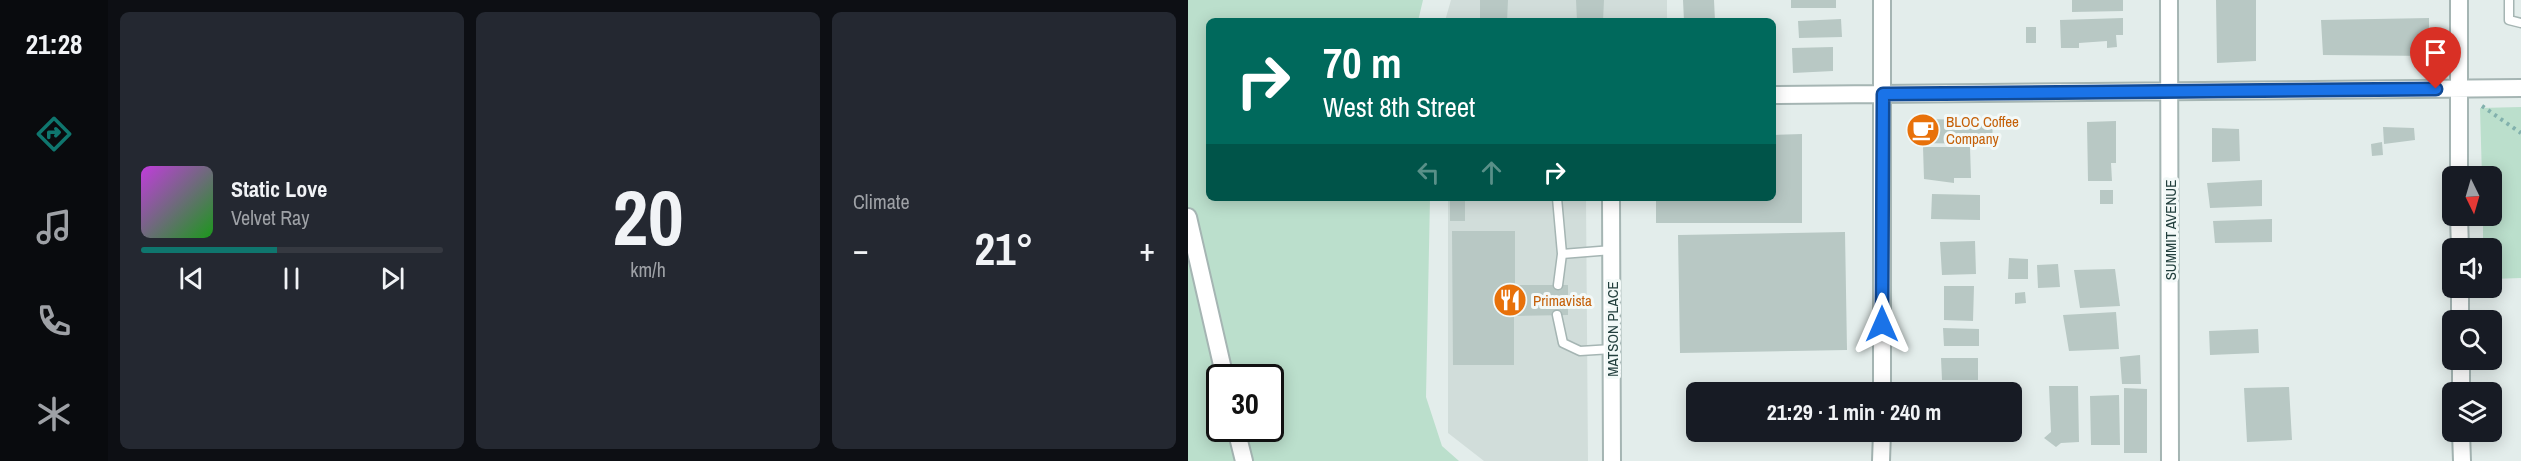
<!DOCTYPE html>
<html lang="en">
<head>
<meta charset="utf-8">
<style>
	body { margin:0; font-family:"Archivo Narrow",sans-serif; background:#242831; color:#f1f3f6; height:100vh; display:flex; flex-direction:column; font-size:22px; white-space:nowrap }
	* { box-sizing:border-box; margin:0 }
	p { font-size:20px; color:#9ea1a6 }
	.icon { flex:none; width:33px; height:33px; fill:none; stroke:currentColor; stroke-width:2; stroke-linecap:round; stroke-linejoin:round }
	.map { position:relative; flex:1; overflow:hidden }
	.side { display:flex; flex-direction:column; gap:12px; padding:12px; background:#0d0f14; width:1080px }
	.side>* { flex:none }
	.top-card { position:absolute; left:18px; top:18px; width:570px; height:183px; border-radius:9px; box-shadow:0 3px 15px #0003; background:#00695c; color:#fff; overflow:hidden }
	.needle { width:39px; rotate:175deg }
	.buttons { position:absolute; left:1254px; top:166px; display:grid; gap:12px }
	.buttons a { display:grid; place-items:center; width:60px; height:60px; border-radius:9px; background:#171b24; box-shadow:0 3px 15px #0003; font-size:30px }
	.speed { position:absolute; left:18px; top:364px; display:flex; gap:12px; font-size:30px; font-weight:700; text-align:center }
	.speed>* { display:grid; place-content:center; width:78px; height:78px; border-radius:50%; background:#171b24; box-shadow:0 3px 15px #0003; line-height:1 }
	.speed .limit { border:3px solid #111; border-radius:9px; background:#fff; color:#111 }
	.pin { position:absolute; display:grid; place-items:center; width:51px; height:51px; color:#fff; margin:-62px -26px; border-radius:50% 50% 50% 0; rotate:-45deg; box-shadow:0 0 6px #0007 }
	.pin .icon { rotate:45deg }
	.me { position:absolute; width:66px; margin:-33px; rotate:0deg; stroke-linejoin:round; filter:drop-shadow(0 0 4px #0008) }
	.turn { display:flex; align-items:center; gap:21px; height:126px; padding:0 18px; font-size:27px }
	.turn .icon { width:78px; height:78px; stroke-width:2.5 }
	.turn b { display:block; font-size:42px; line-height:51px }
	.lanes { display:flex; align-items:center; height:57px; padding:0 18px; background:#0003; justify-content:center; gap:30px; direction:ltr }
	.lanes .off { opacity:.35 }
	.big { font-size:45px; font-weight:800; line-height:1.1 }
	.side .card { flex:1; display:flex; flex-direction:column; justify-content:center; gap:9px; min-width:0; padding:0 21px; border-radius:9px; background:#242831 }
	.side .dial { align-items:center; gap:0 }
	.dial b { font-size:78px; line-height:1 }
	.song { display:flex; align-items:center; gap:18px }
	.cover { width:72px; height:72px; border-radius:9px; background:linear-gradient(135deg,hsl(290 70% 55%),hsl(120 70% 35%)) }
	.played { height:6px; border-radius:3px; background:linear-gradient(90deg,#0f766e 45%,#363941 45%) }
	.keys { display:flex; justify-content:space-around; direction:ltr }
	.heat { display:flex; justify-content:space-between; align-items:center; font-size:33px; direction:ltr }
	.side .tiles { flex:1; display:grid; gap:12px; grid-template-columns:repeat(3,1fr) }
	.trip { position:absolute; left:498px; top:382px; width:336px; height:60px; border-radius:9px; background:#171b24; box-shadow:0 3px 15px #0003; font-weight:800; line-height:60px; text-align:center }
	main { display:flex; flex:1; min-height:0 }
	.dock { display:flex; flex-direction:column; width:108px; justify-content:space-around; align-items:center; background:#090b0e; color:#9ea1a6 }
	.dock .icon { width:42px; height:42px }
	.dock .on { color:#0f766e }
	.dock b { font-size:27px; color:#f1f3f6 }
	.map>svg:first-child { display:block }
</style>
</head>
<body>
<main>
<nav class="dock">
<b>21:28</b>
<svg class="icon on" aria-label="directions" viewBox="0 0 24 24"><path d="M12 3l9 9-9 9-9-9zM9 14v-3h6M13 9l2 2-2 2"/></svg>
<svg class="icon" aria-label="music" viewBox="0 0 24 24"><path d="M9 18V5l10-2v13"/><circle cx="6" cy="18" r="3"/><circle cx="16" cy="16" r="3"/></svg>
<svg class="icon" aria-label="phone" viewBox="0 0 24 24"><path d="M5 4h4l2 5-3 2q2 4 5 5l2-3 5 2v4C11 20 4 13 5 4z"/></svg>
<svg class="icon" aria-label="climate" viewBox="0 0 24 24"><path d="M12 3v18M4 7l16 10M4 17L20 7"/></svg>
</nav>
<section class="side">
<div class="tiles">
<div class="card">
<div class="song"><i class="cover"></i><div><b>Static Love</b><p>Velvet Ray</p></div></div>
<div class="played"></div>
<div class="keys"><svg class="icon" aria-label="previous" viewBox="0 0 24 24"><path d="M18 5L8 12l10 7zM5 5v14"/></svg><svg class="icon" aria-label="pause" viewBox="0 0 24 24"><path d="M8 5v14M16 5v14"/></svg><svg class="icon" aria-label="next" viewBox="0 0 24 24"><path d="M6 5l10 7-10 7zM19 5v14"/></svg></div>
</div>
<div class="card dial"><b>20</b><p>km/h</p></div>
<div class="card"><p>Climate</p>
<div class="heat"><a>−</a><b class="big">21°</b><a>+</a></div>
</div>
</div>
</section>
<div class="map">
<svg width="1333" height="461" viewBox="0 0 1333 461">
	<rect width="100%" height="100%" fill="#e3edeb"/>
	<path fill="#d1ddda" d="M 263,0 L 479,0 L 479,21 L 257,21 Z
		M 260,198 L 398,198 L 400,461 L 296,461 L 260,433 Z"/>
	<path fill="#bbdfcc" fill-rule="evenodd" d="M 0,0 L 235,0 L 230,21 L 21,21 L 21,198 L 242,198 L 238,397 L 254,446 L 271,461 L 0,461 ZM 32,378 L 82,378 L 82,429 L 32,429 Z
		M 1333,107 L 1333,278 L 1304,279 L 1304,249 L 1295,249 L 1295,216 L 1304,216 L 1304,177 L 1294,177 L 1292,108 Z"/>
	<path fill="#b8c8c4" d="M 292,0 L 320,0 L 319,21 L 292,21 Z
		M 388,0 L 416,0 L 415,21 L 389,21 Z
		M 495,0 L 526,0 L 527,21 L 496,21 Z
		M 603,0 L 648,0 L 648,8 L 603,8 Z
		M 884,0 L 935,0 L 935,11 L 884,12 Z
		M 1028,0 L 1068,0 L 1068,61 L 1029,63 Z
		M 935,18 L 935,35 L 928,35 L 929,47 L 919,48 L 919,41 L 891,43 L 891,48 L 873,48 L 872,20 Z
		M 1241,18 L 1241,56 L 1135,55 L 1133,20 Z
		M 653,19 L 654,37 L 611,38 L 610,21 Z
		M 838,27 L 848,27 L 848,43 L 838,43 Z
		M 645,47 L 645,71 L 605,73 L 604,48 Z
		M 725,119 L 805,120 L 804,144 L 725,143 Z
		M 928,121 L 928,163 L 923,163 L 924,181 L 900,181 L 899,122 Z
		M 1195,127 L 1226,128 L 1227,140 L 1196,144 Z
		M 1024,128 L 1051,129 L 1052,161 L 1024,162 Z
		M 614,134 L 614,223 L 468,223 L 468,198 L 585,198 L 585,135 Z
		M 1194,142 L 1195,155 L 1184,156 L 1183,144 Z
		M 735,147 L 782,147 L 783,178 L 766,178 L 766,183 L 736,179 Z
		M 1074,180 L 1074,206 L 1022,208 L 1019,183 Z
		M 912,190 L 925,190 L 925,204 L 912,204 Z
		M 744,194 L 792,195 L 792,220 L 743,219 Z
		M 262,198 L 277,198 L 277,221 L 262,221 Z
		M 1084,219 L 1084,242 L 1027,243 L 1025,221 Z
		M 264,231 L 327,231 L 327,285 L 380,285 L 380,315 L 326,316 L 326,365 L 265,365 Z
		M 657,232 L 659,350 L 492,353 L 490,235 Z
		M 787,241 L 788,274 L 754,275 L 752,242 Z
		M 821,258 L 840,259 L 840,279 L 820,279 Z
		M 870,264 L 872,287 L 850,288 L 849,265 Z
		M 927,269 L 932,306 L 892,308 L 886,270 Z
		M 756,286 L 786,286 L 785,321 L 756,320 Z
		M 837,292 L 838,303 L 827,304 L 827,293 Z
		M 928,312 L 931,349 L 881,351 L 875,315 Z
		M 755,328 L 791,329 L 791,346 L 756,346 Z
		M 1070,329 L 1071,353 L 1022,355 L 1021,331 Z
		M 952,355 L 953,384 L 934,384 L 932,357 Z
		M 753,358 L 790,358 L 790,380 L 754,380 Z
		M 861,386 L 890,386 L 891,442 L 873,443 L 868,447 L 856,438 L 863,432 Z
		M 1101,387 L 1104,440 L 1059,442 L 1056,388 Z
		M 936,388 L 959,389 L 959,453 L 936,453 Z
		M 931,395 L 932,445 L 903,445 L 902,396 Z
		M 768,432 L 782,432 L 782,439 L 768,439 Z"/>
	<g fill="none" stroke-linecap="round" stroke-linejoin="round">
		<defs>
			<path id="lane" d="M 1321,0 L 1321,20 L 1333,23
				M 369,198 L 374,254 L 424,250
				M 370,285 L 374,254
				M 369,315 L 375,343 L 392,351 L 424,349"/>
			<path id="street" d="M 981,0 L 982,461
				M 585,95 L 1333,88
				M 1271,177 L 1271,0
				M 423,198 L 424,461
				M 1271,216 L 1272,249
				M 0,217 L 37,378
				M 1272,288 L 1272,321
				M 1273,360 L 1273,393
				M 694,393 L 694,0
				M 48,429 L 56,461
				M 1273,432 L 1274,461
				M 693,461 L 694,432"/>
		</defs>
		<use href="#lane" stroke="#a5b5b3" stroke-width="11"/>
		<use href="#street" stroke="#a5b5b3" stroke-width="20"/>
		<path stroke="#82b1ad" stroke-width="4" stroke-dasharray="3 4.5" stroke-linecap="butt" d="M 1294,106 L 1333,133"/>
		<use href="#lane" stroke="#fff" stroke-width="8"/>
		<use href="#street" stroke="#fff" stroke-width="16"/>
	</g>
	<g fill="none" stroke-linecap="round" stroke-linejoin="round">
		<defs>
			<path id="route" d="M 694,324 L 695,94 L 1248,89"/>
		</defs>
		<use href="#route" stroke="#114b97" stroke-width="15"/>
		<use href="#route" stroke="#1a73e8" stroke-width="10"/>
	</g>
	<defs>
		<symbol id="cafe-disc" viewBox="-11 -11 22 22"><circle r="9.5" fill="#e8710a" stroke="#f3f9f8"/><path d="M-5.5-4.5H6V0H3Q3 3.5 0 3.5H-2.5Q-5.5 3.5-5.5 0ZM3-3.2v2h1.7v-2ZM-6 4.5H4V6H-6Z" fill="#fff"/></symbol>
		<symbol id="restaurant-disc" viewBox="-11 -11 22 22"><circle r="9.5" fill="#e8710a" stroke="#f3f9f8"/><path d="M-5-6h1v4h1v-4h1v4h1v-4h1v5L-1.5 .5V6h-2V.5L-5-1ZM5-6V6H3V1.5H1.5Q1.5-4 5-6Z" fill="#fff"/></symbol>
	</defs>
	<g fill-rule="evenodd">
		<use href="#cafe-disc" x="716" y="111" width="38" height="38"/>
		<use href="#restaurant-disc" x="303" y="281" width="38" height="38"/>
	</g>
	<g text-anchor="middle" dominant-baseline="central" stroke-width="6" stroke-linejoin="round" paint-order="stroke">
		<g font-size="15" fill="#c56008" stroke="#f3f9f8" text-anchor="start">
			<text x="758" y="121">BLOC Coffee<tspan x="758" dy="17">Company</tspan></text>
			<text x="345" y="300">Primavista</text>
		</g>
		<g font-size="15" fill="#223f3d" stroke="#f3f9f8">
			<text transform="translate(982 230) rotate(-90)">SUMMIT AVENUE</text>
			<text transform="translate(424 329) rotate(-90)">MATSON PLACE</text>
		</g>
	</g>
</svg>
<div class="buttons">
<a><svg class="needle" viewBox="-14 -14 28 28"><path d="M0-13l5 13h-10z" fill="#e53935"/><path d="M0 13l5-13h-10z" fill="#9ea1a6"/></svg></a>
<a><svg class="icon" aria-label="sound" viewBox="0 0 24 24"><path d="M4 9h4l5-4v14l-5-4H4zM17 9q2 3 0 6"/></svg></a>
<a><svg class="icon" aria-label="search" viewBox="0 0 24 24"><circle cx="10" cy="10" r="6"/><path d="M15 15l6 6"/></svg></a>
<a><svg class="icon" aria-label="layers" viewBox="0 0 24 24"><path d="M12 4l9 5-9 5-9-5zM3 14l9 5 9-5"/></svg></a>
</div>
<div class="speed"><div class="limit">30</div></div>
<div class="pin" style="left:1248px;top:89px;background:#d93025"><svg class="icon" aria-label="arrive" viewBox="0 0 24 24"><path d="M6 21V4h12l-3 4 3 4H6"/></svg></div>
<svg class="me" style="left:694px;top:324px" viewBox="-20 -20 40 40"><path d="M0-17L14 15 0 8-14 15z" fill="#1a73e8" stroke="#fff" stroke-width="4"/></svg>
<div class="trip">21:29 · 1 min · 240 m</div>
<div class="top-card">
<div class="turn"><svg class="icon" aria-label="right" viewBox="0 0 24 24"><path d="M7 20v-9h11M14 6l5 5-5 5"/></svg><div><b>70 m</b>West 8th Street</div></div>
<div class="lanes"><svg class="icon off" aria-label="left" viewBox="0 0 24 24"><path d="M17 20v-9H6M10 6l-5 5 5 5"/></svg><svg class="icon off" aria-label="ahead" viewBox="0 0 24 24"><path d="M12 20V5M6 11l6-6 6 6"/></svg><svg class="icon" aria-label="right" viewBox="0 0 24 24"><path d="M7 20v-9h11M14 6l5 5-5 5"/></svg></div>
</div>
</div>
</main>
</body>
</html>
